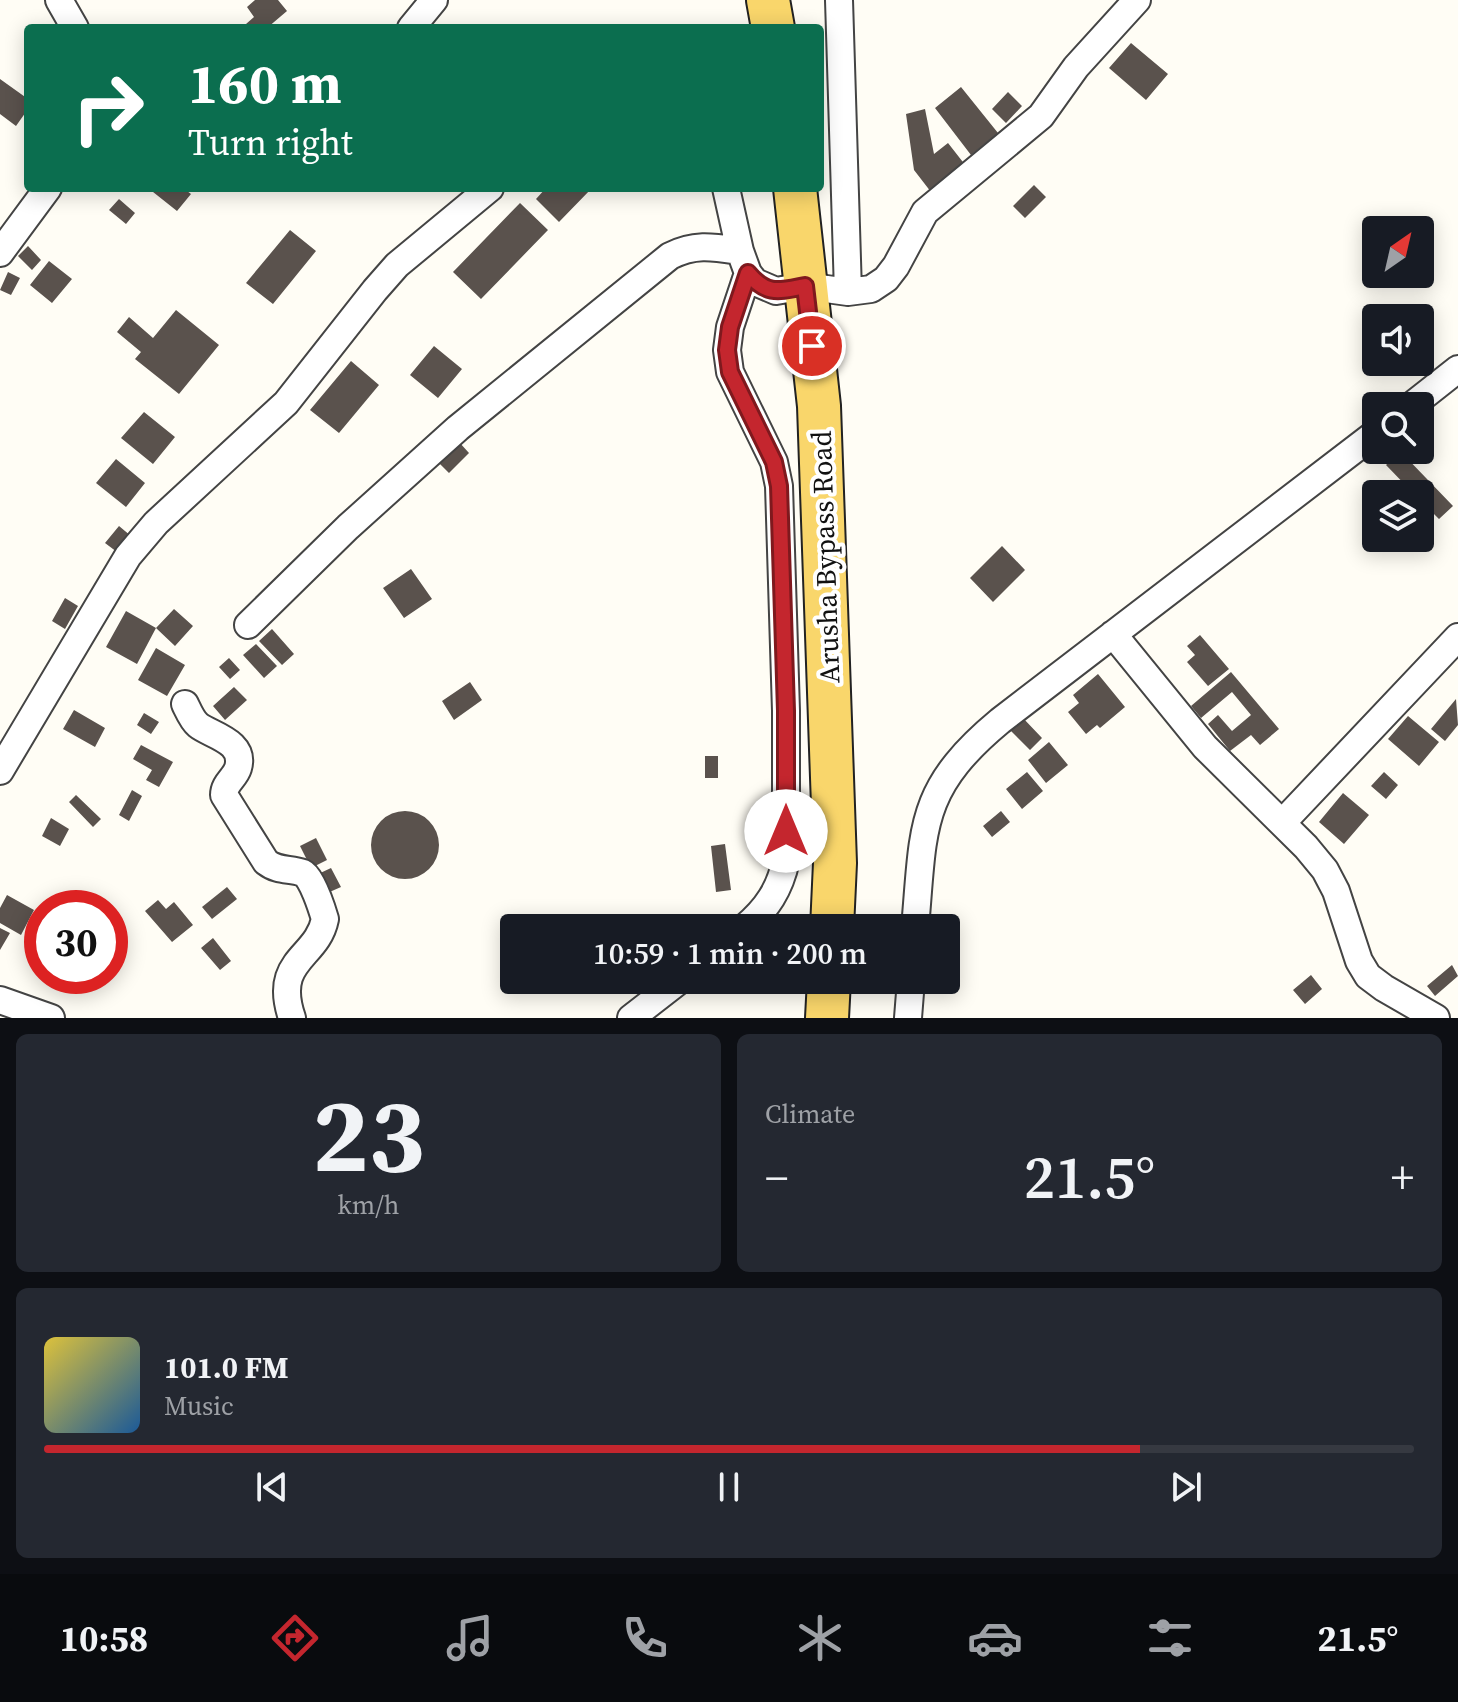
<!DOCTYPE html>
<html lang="en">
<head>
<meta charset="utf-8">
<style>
	body { margin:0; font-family:"Source Serif 4",serif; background:#242831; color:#f1f3f6; height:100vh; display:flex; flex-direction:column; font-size:30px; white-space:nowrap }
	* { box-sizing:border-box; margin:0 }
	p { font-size:26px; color:#9ea1a6 }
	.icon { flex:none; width:44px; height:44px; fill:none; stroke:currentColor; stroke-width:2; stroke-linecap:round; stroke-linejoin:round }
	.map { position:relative; height:1018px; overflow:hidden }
	.sheet { display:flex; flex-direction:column; gap:16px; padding:16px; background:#0d0f14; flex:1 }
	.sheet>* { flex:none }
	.guide { position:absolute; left:24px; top:24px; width:800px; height:168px; border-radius:8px; box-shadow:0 4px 20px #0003; background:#0b6e4f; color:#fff; overflow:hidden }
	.needle { width:52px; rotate:34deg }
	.fabs { position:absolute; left:1362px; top:216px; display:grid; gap:16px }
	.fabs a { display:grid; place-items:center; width:72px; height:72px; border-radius:8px; background:#171b24; box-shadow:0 4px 20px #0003; font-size:40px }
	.speed { position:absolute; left:24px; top:890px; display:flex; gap:16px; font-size:40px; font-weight:700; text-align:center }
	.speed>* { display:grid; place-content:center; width:104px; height:104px; border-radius:50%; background:#171b24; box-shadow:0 4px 20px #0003; line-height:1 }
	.speed .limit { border:12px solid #d22; background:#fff; color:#111 }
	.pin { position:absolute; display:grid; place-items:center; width:68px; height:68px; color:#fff; margin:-34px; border:4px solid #fff; border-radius:50%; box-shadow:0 2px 8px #0007 }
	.me { position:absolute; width:88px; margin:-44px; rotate:0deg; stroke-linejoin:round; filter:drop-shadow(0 0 6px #0008) }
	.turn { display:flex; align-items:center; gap:28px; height:168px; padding:0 32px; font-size:36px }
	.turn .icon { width:104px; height:104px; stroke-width:2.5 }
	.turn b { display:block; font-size:56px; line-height:68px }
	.big { font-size:60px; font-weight:600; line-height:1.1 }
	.sheet .widget { flex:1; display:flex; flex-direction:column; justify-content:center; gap:12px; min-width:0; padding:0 28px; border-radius:12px; background:#242831 }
	.sheet .dial { align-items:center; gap:0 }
	.dial b { font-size:104px; line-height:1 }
	.song { display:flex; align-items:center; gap:24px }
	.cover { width:96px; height:96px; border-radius:12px; background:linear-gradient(135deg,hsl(50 70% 55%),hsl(210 70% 35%)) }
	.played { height:8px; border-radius:4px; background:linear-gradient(90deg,#c4262e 80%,#363941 80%) }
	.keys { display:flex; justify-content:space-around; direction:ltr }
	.heat { display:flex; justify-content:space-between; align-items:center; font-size:44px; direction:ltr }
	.sheet .tiles { flex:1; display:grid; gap:16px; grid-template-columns:1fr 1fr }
	.widget:last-child { grid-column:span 2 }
	.trip { position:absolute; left:500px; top:914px; width:460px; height:80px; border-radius:8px; background:#171b24; box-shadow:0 4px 20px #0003; font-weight:600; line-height:80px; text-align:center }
	.tab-bar { display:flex; height:128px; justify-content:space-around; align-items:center; background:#090b0e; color:#9ea1a6 }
	.tab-bar .icon { width:56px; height:56px }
	.tab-bar .selected { color:#c4262e }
	.tab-bar b { font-size:36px; color:#f1f3f6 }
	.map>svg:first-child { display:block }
</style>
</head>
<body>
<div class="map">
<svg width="1458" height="1018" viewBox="0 0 1458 1018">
	<rect width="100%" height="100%" fill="#fffdf5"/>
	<path fill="#5a524d" d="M 255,0 L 278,0 L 287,11 L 267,28 L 249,28 L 246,24 L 254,17 L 247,7 Z
		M 1131,43 L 1168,74 L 1146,100 L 1109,68 Z
		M 0,79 L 28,99 L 28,109 L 16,126 L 0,114 Z
		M 961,87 L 998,133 L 971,155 L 935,108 Z
		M 1008,92 L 1022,106 L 1006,123 L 992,109 Z
		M 925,109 L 934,154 L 948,143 L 966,166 L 931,192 L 914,170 L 906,114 Z
		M 1034,185 L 1046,197 L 1025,218 L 1013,206 Z
		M 148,188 L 183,188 L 191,194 L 177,211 Z
		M 546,188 L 592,188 L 559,222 L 536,199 Z
		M 119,199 L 135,213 L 126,224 L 109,210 Z
		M 520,203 L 548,230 L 481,299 L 453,272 Z
		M 290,230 L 316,251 L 273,304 L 246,283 Z
		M 28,246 L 41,260 L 32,270 L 18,256 Z
		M 49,261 L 72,279 L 52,303 L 30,285 Z
		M 8,272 L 20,278 L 11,295 L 0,290 Z
		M 176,310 L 219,345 L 179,394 L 135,359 L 141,352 L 117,332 L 129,317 L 153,338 Z
		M 434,346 L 462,369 L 438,398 L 410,375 Z
		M 351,361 L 379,385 L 339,433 L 310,410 Z
		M 144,412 L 175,437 L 153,464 L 121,438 Z
		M 459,442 L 469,453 L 449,473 L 438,462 Z
		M 1400,451 L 1453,506 L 1439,519 L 1420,500 L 1420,494 L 1414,494 L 1386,465 Z
		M 116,459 L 145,483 L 126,507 L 96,483 Z
		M 119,526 L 131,536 L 117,552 L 105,543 Z
		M 1002,546 L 1025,570 L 993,602 L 970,578 Z
		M 411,569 L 432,599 L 404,618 L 383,588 Z
		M 65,598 L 78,606 L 65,629 L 52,621 Z
		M 174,609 L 193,626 L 175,646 L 156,628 Z
		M 126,611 L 156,628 L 137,664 L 106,647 Z
		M 272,629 L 294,654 L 282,665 L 259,641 Z
		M 1200,635 L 1229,669 L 1208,686 L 1187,662 L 1195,655 L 1187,646 Z
		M 256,644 L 277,666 L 264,678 L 243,655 Z
		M 156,648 L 185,665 L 167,696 L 138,680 Z
		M 229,658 L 240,670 L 230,679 L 219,667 Z
		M 1231,672 L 1279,729 L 1260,745 L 1251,735 L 1230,751 L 1208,724 L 1218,715 L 1232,731 L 1251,715 L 1232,692 L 1201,718 L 1191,706 Z
		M 1098,674 L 1125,707 L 1100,728 L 1097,725 L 1086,734 L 1068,712 L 1079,703 L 1073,695 Z
		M 470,682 L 482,700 L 454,720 L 442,701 Z
		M 234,687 L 247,700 L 225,720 L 213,706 Z
		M 1456,699 L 1458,725 L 1445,741 L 1431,729 Z
		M 74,710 L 105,728 L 95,747 L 63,729 Z
		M 144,713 L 159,722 L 151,734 L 137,725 Z
		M 1408,716 L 1439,742 L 1419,766 L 1388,739 Z
		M 1022,717 L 1042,738 L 1030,750 L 1010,730 Z
		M 1049,742 L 1068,765 L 1046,783 L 1028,760 Z
		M 141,745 L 173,762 L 159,787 L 146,780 L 152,770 L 133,759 Z
		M 705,756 L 718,756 L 718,778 L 705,778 Z
		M 1027,772 L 1043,791 L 1022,809 L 1006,789 Z
		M 1384,772 L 1398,785 L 1386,799 L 1371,786 Z
		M 132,790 L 142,796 L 129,821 L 119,815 Z
		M 1343,793 L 1369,815 L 1344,844 L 1319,822 Z
		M 76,795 L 101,819 L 93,827 L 69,802 Z
		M371 845a34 34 0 1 1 68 0a34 34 0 1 1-68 0Z
		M 1001,811 L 1010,822 L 992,837 L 983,826 Z
		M 51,818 L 69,829 L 60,846 L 42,836 Z
		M 316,838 L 327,860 L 311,868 L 300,846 Z
		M 725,844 L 731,890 L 716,892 L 711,846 Z
		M 331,868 L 341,887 L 325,894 L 316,875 Z
		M 227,887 L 237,899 L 212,919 L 202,907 Z
		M 7,895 L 34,910 L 21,935 L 0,923 L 0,908 Z
		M 158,900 L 166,909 L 174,902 L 193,925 L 172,942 L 145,911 Z
		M 0,928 L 10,933 L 0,950 Z
		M 213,938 L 231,961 L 220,970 L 201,948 Z
		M 1452,965 L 1458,976 L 1435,996 L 1427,986 Z
		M 1311,975 L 1322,989 L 1305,1004 L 1293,990 Z
		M 80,976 L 93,976 L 87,987 L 77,981 Z"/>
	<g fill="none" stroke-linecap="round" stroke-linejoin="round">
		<defs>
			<path id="street" d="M 59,0 L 75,28
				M 839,0 L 848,292
				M 411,28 L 434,0
				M 726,188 L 740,251 L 748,273 L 755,282 L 776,291 L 805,286 L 848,292 L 871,289 L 886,279 L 896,266 L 925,212 L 1041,116 L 1076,67 L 1137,0
				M 0,253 L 48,188
				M 1411,406 L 1458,369
				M 248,625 L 348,527 L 458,428 L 670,256 C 695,243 714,247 740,251
				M 1113,634 L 1205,747 L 1306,847 L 1325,870 L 1336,891 L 1359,961 L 1368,976 L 1384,988 L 1436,1018
				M 185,704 C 188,710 192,720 198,725 C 210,735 246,741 238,768 C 235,778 224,783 224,795 L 266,862 C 279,872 290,868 303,873 C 312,877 322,909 325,919 C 317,959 272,959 292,1018
				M 0,771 L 128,556 L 156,523 L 286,403 L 375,290 L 397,265 L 490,188
				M 1282,823 L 1458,637
				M 744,928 C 767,909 780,889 786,860 L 786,711 L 779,486 L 774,462 L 730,372 L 727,350 L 730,327 L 748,273
				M 915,928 C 924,828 917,790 1000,721 L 1376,433
				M 0,1000 L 51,1018
				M 631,1018 L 680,980
				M 908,1018 L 911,980"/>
			<path id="primary" d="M 768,0 L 773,28
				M 795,188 L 819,406 L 835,863 L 832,928
				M 827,1018 L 829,980"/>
		</defs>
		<use href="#street" stroke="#444" stroke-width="30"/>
		<use href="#primary" stroke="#222" stroke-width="46"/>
		<use href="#street" stroke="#fff" stroke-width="26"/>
		<use href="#primary" stroke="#f9d66b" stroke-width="42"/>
	</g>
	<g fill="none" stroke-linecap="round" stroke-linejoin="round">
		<defs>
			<path id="route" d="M 786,831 L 786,711 L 779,486 L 774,462 L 730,372 L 727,350 L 730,327 L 748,273 C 767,296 779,291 805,286 L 812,346"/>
		</defs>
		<use href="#route" stroke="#7f191e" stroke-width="20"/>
		<use href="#route" stroke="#c4262e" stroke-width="14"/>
	</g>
	<g text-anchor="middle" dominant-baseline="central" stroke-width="8" stroke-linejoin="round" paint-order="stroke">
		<g font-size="28" fill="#111" stroke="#fff">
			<text transform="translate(825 557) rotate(-92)">Arusha Bypass Road</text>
		</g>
	</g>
</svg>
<div class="fabs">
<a><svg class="needle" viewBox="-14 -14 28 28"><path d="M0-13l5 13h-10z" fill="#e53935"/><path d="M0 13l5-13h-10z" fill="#9ea1a6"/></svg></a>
<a><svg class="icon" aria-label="sound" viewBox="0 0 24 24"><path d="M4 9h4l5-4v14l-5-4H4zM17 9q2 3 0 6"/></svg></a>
<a><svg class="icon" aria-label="search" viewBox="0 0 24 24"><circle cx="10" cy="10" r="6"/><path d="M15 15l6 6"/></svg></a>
<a><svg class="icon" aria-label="layers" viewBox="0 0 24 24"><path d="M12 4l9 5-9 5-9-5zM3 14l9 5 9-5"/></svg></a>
</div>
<div class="speed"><div class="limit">30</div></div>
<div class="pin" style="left:812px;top:346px;background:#d93025"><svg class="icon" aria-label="arrive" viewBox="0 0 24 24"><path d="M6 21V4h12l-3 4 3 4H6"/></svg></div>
<svg class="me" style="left:786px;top:831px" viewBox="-20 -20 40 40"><circle r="19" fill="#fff"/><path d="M0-13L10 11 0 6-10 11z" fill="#c4262e"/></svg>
<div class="trip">10:59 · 1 min · 200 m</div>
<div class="guide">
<div class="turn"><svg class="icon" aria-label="right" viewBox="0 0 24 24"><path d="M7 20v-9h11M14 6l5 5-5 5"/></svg><div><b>160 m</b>Turn right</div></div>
</div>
</div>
<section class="sheet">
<div class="tiles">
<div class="widget dial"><b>23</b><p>km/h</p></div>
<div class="widget"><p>Climate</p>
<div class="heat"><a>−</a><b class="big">21.5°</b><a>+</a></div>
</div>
<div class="widget">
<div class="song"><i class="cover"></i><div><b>101.0 FM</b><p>Music</p></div></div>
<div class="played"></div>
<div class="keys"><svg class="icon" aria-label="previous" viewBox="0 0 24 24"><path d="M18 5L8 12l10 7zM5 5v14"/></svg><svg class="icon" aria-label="pause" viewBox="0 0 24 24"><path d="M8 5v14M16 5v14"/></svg><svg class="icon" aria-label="next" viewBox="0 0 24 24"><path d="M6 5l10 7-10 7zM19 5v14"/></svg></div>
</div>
</div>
</section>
<nav class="tab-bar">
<b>10:58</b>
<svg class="icon selected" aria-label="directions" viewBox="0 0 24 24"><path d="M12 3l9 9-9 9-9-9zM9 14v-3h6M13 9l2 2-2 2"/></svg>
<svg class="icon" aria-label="music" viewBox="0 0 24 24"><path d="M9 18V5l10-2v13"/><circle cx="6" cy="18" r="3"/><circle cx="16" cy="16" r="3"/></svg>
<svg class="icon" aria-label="phone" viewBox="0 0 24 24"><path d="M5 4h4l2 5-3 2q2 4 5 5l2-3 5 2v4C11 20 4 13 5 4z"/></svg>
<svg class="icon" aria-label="climate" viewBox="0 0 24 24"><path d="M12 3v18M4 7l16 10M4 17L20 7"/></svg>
<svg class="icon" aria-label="car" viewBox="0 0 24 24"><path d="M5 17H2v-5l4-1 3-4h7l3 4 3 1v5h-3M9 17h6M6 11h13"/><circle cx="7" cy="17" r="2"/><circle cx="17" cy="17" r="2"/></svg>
<svg class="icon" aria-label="filters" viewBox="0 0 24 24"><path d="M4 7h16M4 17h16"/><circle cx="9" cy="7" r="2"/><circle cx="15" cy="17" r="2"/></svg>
<b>21.5°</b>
</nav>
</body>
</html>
